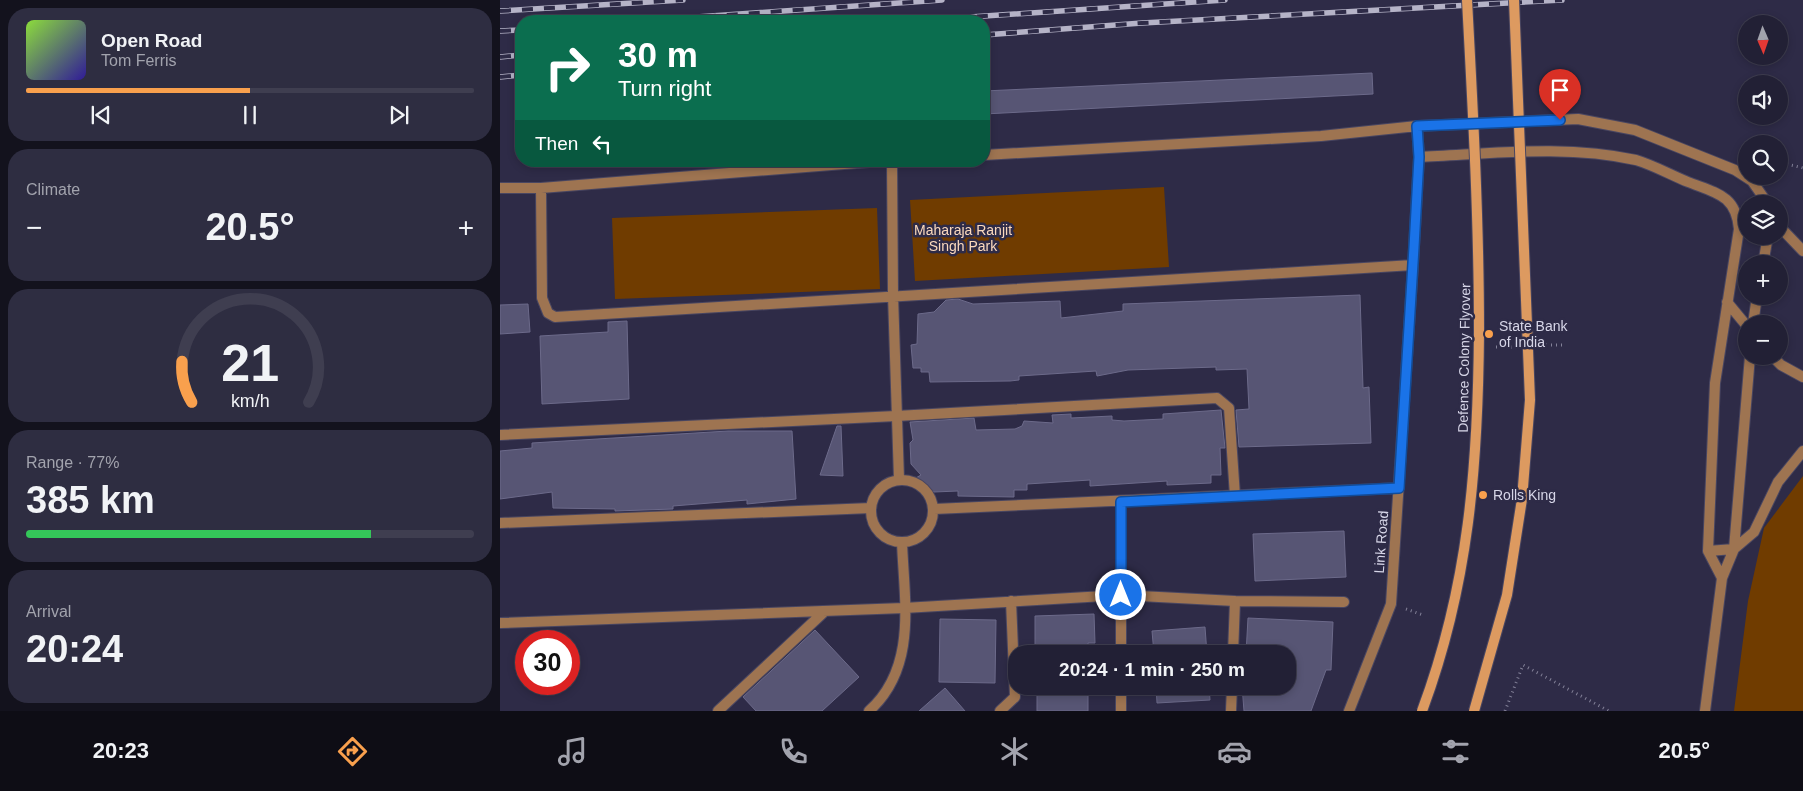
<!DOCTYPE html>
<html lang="en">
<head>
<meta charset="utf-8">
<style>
	body { margin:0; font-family:Arial,sans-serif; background:#2e2d41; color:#f1f3f6; height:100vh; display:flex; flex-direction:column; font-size:19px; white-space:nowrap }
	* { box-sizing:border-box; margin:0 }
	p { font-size:16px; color:#a2a3ad }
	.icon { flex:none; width:28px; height:28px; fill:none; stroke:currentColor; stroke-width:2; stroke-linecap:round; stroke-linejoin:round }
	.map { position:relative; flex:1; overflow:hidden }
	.side { display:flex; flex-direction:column; gap:8px; padding:8px; background:#13121d; width:500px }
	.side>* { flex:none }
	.top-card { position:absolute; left:15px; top:15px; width:475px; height:152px; border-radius:20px; box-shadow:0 2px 8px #0003,0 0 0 1px #3f3e50; background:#0b6e4f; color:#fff; overflow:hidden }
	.needle { width:32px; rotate:178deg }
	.tools { position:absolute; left:1238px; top:15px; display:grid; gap:10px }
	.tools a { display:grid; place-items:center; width:50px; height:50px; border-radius:50%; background:#222035; box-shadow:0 2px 8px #0003,0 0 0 1px #3f3e50; font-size:25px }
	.speed { position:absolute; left:15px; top:630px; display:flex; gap:10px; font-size:25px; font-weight:700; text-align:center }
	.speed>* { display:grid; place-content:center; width:65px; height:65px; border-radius:50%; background:#222035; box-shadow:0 2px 8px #0003,0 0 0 1px #3f3e50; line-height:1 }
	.speed .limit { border:8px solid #d22; background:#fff; color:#111 }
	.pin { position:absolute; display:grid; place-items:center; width:42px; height:42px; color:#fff; margin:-51px -21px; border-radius:50% 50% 50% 0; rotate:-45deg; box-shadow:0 0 5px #0007 }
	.pin .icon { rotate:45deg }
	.me { position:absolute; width:55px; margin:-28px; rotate:0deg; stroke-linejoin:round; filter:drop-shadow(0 0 4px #0008) }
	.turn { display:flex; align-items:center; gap:18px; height:105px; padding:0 20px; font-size:22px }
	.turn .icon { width:65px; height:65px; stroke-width:2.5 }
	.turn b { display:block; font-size:35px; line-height:42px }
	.then { display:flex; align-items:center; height:48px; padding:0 20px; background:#0003; gap:10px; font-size:19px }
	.big { font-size:38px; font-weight:800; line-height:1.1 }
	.side .tile { flex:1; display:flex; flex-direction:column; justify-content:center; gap:8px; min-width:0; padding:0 18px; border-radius:20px; background:#2e2d41 }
	.side .dial { align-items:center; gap:0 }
	.dial svg { height:130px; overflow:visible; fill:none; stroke:#3f3e50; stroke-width:7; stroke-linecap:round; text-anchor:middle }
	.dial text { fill:#f1f3f6; stroke:none }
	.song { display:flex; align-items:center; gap:15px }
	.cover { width:60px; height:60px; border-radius:8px; background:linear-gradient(135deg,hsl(90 70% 55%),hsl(250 70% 35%)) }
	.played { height:5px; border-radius:2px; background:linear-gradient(90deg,#f9a04d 50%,#3f3e50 50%) }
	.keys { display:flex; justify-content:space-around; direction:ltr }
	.heat { display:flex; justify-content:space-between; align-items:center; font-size:28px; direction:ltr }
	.charge { height:8px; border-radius:4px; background:linear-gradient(90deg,#34c759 77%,#3f3e50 0) }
	.trip { position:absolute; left:508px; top:645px; width:288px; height:50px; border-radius:20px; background:#222035; box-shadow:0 2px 8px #0003,0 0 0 1px #3f3e50; font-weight:800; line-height:50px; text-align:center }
	.tabs { display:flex; height:80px; justify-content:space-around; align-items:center; background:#0e0d15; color:#a2a3ad }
	.tabs .icon { width:35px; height:35px }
	.tabs .on { color:#f9a04d }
	.tabs b { font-size:22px; color:#f1f3f6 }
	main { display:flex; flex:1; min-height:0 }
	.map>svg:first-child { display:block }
</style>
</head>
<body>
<main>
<section class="side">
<div class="tile">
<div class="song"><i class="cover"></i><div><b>Open Road</b><p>Tom Ferris</p></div></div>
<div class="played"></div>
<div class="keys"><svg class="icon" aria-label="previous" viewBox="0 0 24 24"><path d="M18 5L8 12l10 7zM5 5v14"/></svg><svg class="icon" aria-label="pause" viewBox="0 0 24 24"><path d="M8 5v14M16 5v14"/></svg><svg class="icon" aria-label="next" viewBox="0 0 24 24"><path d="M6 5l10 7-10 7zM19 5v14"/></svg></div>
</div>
<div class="tile"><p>Climate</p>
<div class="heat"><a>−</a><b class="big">20.5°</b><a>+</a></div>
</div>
<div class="tile dial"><svg viewBox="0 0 100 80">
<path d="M14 69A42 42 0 1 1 86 69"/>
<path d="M14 69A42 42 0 0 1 8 44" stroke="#f9a04d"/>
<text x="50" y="56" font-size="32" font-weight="700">21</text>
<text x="50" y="72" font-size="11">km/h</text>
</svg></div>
<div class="tile"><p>Range · 77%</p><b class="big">385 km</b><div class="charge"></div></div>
<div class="tile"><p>Arrival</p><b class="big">20:24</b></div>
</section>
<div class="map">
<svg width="1303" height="711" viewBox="0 0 1303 711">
	<rect width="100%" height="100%" fill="#2e2b47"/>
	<path fill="#703c00" d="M 664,187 L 669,267 L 415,281 L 410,200 Z
		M 377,208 L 380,289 L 115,299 L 112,218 Z
		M 1303,476 L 1303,711 L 1234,711 L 1248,601 L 1264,528 Z"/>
	<path fill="#575574" stroke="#6c6a8a" d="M 872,73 L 873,94 L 484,114 L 484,91 Z
		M 860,295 L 863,388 L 869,387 L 871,443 L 739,447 L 736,410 L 749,409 L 747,369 L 716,370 L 716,367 L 628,370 L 597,376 L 596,371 L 519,376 L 519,380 L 510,381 L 430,382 L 429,372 L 421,372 L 421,368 L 413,368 L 411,345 L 417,344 L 418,314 L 434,312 L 446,300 L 458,299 L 473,304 L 560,301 L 561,318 L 623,311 L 623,304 Z
		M 28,304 L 30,332 L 0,334 L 0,305 Z
		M 127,321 L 129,399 L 42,404 L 40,336 L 108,332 L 108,322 Z
		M 721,410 L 725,448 L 720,448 L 721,475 L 711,475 L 711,483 L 667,485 L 667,481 L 590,486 L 590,480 L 527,484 L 527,490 L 514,490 L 514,497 L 458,496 L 458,491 L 434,492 L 414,479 L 421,475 L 411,464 L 410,443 L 413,440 L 410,422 L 474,418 L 476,430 L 515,429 L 522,426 L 524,421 L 553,423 L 552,415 L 571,414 L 571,418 L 612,416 L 612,420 L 624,421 L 663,419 L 663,414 Z
		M 337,426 L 341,426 L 343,476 L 320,475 Z
		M 228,431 L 292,431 L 296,499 L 247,504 L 247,500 L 173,506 L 173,509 L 115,511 L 115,509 L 53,508 L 52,492 L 0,499 L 0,451 L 32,448 L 32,443 Z
		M 844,531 L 846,577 L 755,581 L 753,534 Z
		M 594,614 L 595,643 L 588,643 L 588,654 L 535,654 L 535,616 Z
		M 748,618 L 833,622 L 831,670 L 826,670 L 811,711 L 744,711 L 742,686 L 786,686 L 786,654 L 746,654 Z
		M 440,619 L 496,620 L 495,683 L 439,682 Z
		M 705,627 L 707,654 L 654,654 L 652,631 Z
		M 315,630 L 359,677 L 322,711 L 256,711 L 243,697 Z
		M 537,686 L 588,686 L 588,711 L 537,711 Z
		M 656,686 L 709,686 L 710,700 L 657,703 Z
		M 445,688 L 465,711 L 419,711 Z"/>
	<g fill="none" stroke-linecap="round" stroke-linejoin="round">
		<defs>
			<path id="minor" d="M 484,155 L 821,136 L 917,126 L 919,157 L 913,265 L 891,604 L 849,711
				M 392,161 L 393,295 L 399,479
				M 0,188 L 41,188 L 382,161
				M 41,188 L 42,298 L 48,313 L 55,317 L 913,265
				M 0,435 L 396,416 L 717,398 L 729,408 L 735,496
				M371 511a31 31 0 1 1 62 0a31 31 0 1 1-62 0Z
				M 434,509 L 899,488
				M 0,523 L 371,508
				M 735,601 L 844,602
				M 0,623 L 404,608 L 621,595 L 735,601 L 733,654
				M 621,654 L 621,502
				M 218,711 L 325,611
				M 369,711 C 418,667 404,600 402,542
				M 500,711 L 515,697 L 511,601
				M 621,711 L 621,686
				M 731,711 L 732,686"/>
			<path id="tertiary" d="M 917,126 L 1078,119 L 1135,130 L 1235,170 L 1252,181 L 1268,204
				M 919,157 C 990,154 1065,144 1136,160 C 1153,165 1171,175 1188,182 C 1216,193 1236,195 1239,229 L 1215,383 L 1208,551 L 1222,578
				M 1279,226 L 1303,251
				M 1263,264 L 1268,236
				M 1227,302 L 1246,325
				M 1253,324 L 1257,296
				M 1272,356 L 1281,365 L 1303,377
				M 1208,551 L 1234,549 L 1254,532 L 1278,482 L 1303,451
				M 1205,711 L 1222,578 L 1234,549 L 1250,356"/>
		</defs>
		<use href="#minor" stroke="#494661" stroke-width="12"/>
		<use href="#tertiary" stroke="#494661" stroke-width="12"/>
		<path stroke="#838198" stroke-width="3" stroke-dasharray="1 4" stroke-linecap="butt" d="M 1287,164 L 1303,168
			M 1046,345 L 1065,345
			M 996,347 L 1012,347
			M 906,609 L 923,615
			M 1005,711 L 1023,665 L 1109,711"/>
		<use href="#minor" stroke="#9e7451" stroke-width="10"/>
		<use href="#tertiary" stroke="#9e7451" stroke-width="10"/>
		<defs>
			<path id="rail" d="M 0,11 L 183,0
				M 139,21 L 442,0
				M 411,21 L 725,0
				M 0,31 L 21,30
				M 484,35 L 642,23 L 1062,0
				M 0,57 L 21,55
				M 0,77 L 21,75"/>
		</defs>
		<use href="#rail" stroke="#b5b3c7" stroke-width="5.5"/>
		<use href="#rail" stroke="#2e2b47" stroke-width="4" stroke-dasharray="11" stroke-linecap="butt"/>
		<defs>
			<path id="secondary-bridge" d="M 922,711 C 969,585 978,465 979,332 C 979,221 973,111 967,0
				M 974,711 L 1007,595 L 1022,499 L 1030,400 L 1014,0"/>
		</defs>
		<use href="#secondary-bridge" stroke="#494661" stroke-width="12" stroke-linecap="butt"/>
		<use href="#secondary-bridge" stroke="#dd9a60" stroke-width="10"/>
	</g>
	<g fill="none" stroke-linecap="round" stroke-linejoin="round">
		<defs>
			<path id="route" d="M 621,595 L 621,502 L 899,488 L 914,247 L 919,157 L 917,126 L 1060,120"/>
		</defs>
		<use href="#route" stroke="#114b97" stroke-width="12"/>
		<use href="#route" stroke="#1a73e8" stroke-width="9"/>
	</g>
	<g fill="#f9a04d" stroke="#2e2b47" stroke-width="2">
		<circle cx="989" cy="334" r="5"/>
		<circle cx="983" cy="495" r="5"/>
	</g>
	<g text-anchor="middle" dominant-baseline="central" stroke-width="5" stroke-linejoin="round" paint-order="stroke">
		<g font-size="14" fill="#fbd9bd" stroke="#2e2b47">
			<text x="463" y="230">Maharaja Ranjit<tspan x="463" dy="16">Singh Park</tspan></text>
		</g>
		<g font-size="14" fill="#d7d6e8" stroke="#2e2b47" text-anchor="start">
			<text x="999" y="326">State Bank<tspan x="999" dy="16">of India</tspan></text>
			<text x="993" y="495">Rolls King</text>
		</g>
		<g font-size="14" fill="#d7d6e8" stroke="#2e2b47">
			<text transform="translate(964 358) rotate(-89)">Defence Colony Flyover</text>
			<text transform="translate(881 542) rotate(-86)">Link Road</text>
		</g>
	</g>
</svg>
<div class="tools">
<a><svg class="needle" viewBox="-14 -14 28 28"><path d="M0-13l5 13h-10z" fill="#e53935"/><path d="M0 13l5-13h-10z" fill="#a2a3ad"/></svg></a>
<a><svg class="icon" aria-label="sound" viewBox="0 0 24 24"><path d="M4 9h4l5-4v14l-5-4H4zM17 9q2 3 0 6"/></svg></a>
<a><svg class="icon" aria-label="search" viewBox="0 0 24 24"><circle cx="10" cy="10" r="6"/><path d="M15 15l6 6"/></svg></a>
<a><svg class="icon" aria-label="layers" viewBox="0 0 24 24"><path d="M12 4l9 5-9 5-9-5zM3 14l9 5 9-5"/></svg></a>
<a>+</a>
<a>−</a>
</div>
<div class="speed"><div class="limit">30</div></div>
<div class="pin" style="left:1060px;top:120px;background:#d93025"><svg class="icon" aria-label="arrive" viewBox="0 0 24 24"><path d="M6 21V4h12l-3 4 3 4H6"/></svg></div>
<svg class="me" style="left:621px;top:595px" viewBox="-20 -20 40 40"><circle r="17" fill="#1a73e8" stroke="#fff" stroke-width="3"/><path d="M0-11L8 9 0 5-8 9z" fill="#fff"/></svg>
<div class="trip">20:24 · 1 min · 250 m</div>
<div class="top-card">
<div class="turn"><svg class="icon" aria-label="right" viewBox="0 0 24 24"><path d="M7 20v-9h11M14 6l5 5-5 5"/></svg><div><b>30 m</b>Turn right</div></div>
<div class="then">Then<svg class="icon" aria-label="left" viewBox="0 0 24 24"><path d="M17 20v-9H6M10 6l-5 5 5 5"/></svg></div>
</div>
</div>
</main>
<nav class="tabs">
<b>20:23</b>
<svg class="icon on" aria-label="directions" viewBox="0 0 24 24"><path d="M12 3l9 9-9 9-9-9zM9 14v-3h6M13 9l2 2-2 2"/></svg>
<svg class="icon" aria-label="music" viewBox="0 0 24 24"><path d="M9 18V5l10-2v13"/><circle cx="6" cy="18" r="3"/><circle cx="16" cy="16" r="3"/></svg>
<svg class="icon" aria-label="phone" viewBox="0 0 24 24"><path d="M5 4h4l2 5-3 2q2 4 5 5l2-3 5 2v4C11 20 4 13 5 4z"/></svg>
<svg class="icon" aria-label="climate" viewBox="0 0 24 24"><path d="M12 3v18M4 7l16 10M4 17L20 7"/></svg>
<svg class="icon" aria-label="car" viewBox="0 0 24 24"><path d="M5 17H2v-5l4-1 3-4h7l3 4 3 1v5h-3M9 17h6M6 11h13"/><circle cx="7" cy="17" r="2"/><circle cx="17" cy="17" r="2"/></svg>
<svg class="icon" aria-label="filters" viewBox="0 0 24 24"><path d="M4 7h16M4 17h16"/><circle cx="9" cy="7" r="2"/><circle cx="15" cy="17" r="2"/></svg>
<b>20.5°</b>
</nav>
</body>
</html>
